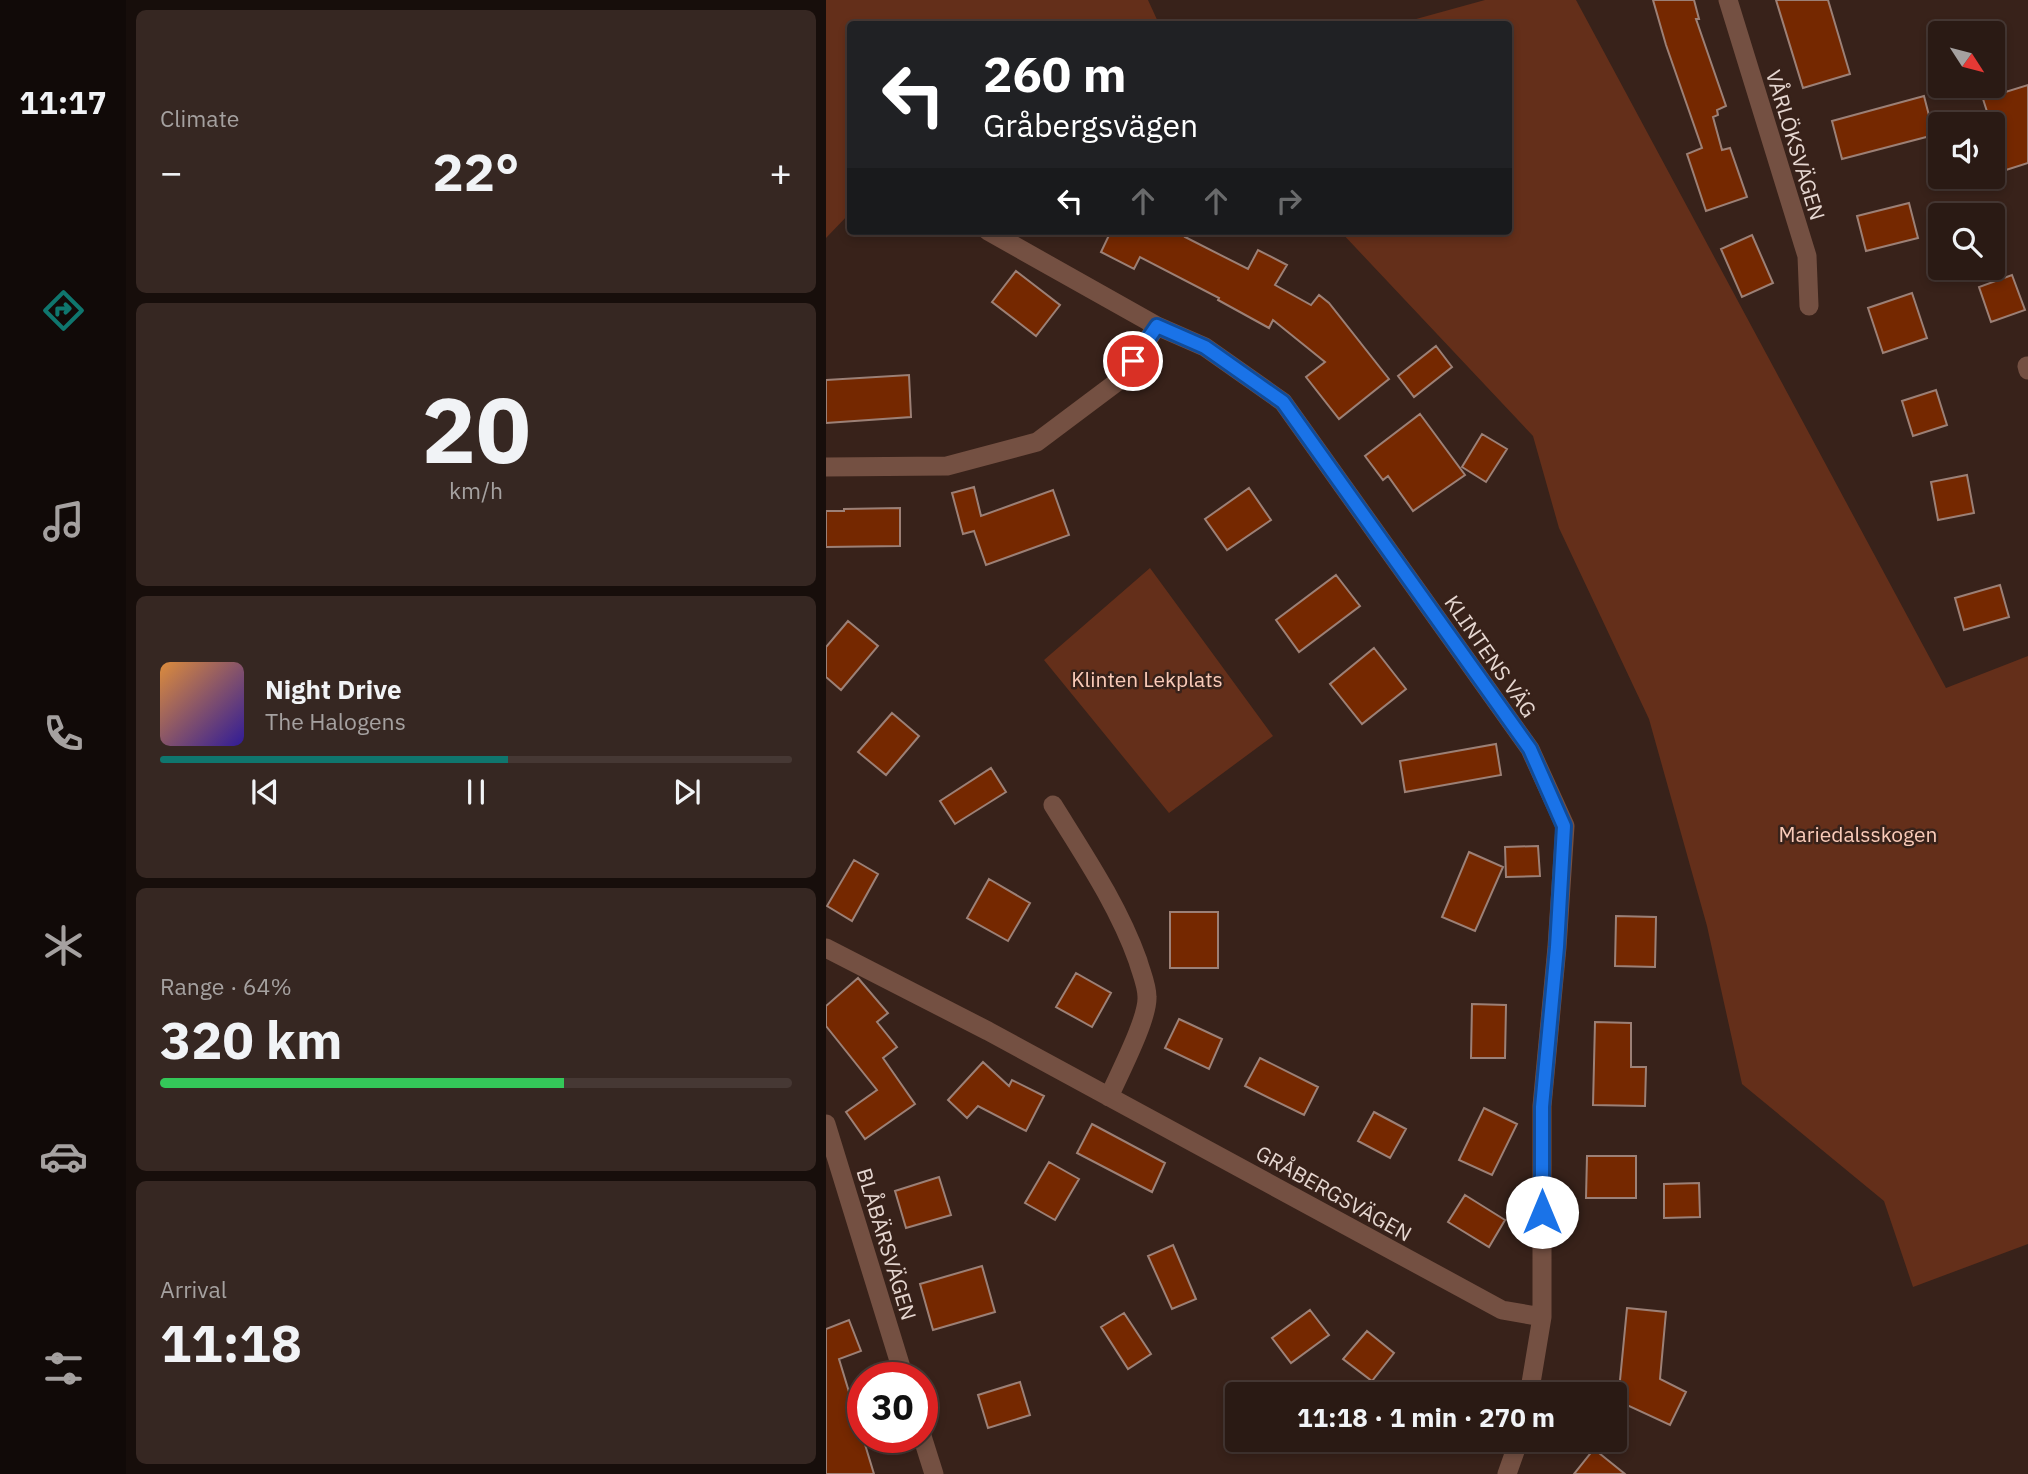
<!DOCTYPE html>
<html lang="en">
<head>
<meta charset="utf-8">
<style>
	body { margin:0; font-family:"IBM Plex Sans",sans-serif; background:#362722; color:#f1f3f6; height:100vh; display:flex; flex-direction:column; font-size:26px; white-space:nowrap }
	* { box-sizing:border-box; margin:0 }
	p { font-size:23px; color:#a5a1a0 }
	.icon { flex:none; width:38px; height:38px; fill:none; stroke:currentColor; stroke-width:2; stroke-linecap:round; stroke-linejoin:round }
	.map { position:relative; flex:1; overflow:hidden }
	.drawer { display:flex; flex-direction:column; gap:10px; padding:10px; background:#170e0b; width:700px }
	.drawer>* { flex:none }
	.guide { position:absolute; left:21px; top:21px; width:665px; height:214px; border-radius:7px; box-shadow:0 4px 10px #0003,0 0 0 2px #463834; background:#202124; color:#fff; overflow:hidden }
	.needle { width:46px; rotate:126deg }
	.tools { position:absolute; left:1102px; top:21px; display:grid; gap:14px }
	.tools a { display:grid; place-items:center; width:77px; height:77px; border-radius:7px; background:#2a1a14; box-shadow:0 4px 10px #0003,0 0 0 2px #463834; font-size:35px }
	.speed { position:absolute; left:21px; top:1362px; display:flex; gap:14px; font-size:35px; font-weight:700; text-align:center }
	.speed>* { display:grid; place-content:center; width:91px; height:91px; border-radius:50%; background:#2a1a14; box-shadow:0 4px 10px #0003,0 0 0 2px #463834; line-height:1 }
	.speed .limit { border:10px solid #d22; background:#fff; color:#111 }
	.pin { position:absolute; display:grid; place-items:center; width:60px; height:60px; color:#fff; margin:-30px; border:4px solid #fff; border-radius:50%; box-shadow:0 2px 7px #0007 }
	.me { position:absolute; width:77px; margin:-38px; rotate:0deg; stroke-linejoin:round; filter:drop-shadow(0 0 5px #0008) }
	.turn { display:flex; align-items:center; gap:24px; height:147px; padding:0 21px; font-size:32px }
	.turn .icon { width:91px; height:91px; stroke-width:2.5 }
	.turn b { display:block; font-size:49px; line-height:60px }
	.lanes { display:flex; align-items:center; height:66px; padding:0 21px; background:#0003; justify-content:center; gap:35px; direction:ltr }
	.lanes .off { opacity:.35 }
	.big { font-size:52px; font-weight:700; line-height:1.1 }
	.drawer .card { flex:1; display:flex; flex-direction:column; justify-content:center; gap:10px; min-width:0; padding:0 24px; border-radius:10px; background:#362722 }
	.drawer .dial { align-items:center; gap:0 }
	.dial b { font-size:91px; line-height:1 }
	.song { display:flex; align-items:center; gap:21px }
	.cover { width:84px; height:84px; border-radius:10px; background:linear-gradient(135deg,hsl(30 70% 55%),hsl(250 70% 35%)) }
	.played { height:7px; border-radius:4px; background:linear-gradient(90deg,#0f766e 55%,#463834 55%) }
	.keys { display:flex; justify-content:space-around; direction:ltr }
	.heat { display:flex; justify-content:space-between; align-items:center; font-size:38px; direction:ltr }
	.charge { height:10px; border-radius:5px; background:linear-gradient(90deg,#34c759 64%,#463834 0) }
	.trip { position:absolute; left:399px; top:1382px; width:402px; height:70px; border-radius:7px; background:#2a1a14; box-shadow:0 4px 10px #0003,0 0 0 2px #463834; font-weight:700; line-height:70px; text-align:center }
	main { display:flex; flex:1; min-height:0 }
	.menu { display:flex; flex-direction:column; width:126px; justify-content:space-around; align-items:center; background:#110a08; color:#a5a1a0 }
	.menu .icon { width:49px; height:49px }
	.menu .current { color:#0f766e }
	.menu b { font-size:32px; color:#f1f3f6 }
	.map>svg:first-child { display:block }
</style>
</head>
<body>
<main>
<nav class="menu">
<b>11:17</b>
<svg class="icon current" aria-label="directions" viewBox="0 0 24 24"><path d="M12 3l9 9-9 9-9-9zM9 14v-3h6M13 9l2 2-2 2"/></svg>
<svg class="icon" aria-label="music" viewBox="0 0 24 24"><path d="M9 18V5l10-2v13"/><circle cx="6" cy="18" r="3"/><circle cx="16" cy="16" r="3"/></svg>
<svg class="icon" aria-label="phone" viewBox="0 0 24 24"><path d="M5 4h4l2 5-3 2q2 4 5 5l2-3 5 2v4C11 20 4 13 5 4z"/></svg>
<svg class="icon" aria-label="climate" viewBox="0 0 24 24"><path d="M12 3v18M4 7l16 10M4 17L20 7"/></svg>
<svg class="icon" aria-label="car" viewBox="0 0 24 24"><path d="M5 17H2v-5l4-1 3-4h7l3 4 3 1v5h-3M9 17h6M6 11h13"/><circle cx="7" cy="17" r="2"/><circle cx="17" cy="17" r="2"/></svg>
<svg class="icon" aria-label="filters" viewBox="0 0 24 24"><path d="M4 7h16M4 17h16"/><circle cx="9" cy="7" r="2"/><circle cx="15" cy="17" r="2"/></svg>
</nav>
<section class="drawer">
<div class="card"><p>Climate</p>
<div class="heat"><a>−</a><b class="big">22°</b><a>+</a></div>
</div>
<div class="card dial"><b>20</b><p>km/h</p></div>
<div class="card">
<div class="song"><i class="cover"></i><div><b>Night Drive</b><p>The Halogens</p></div></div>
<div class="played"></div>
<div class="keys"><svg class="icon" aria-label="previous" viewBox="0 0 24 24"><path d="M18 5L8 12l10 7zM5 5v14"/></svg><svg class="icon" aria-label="pause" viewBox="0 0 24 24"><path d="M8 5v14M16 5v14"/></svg><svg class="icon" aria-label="next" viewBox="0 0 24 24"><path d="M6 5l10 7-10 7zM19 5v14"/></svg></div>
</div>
<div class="card"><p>Range · 64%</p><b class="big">320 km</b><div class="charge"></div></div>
<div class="card"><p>Arrival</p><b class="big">11:18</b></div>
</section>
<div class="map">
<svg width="1202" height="1474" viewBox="0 0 1202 1474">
	<rect width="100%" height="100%" fill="#38221a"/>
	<path fill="#642f1a" d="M 0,0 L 322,0 L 333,24 L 24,24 L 24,213 L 0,238 Z
		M 659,0 L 750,0 L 1120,688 L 1202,656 L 1202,1244 L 1087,1287 L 1058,1201 L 916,1084 L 881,926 L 823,719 L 733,528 L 707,436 L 514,231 L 682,231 L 682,24 L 572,24 Z
		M 324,568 L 447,736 L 343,813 L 218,660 Z"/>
	<path fill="#752800" stroke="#9c8076" stroke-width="2" d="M 827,0 L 868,0 L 873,19 L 870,19 L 900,106 L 891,110 L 892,115 L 887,117 L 896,150 L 904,148 L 921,197 L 880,211 L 861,154 L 876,148 L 840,45 Z
		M 950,0 L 1002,0 L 1024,74 L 977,88 Z
		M 1202,85 L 1202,163 L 1180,170 L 1167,132 L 1167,124 L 1165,124 L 1157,99 Z
		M 1098,96 L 1108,135 L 1016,159 L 1006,121 Z
		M 1083,203 L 1092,238 L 1040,251 L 1031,216 Z
		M 285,231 L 362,231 L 359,237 L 422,269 L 432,250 L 461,265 L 449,285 L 485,305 L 493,295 L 503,303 L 563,379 L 513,419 L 480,377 L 499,362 L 447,320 L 443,328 L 392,300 L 393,298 L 314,257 L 308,269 L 275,252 Z
		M 926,235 L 947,283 L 916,297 L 895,249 Z
		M 190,271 L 234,305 L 210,336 L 166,302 Z
		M 1186,275 L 1199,310 L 1165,322 L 1153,287 Z
		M 1086,293 L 1101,338 L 1057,353 L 1042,308 Z
		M 610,346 L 626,367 L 588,397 L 572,376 Z
		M 83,375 L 85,417 L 0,423 L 0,380 Z
		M 1110,390 L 1121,425 L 1087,436 L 1076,401 Z
		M 594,414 L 639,475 L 587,511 L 562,476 L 557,480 L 539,456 Z
		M 656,434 L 681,449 L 660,482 L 636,467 Z
		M 1141,475 L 1148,513 L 1112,520 L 1105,482 Z
		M 148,487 L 155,516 L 227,490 L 243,535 L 160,565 L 148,531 L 137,534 L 126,493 Z
		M 423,488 L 445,520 L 401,550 L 379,519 Z
		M 74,508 L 74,546 L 0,547 L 0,511 L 18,511 L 18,509 Z
		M 510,575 L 534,606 L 473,652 L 450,620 Z
		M 1174,585 L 1183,617 L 1138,630 L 1129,598 Z
		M 22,621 L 52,646 L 15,690 L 0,677 L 0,647 Z
		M 548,648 L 580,689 L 536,724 L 504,684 Z
		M 66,713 L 93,736 L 60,775 L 32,752 Z
		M 670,744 L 675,775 L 579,792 L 574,761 Z
		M 165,768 L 180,792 L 129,824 L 114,801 Z
		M 712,846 L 714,876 L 680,877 L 679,847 Z
		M 643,852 L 677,867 L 649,931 L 616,917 Z
		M 28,860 L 52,874 L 26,921 L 1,906 Z
		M 163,879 L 204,903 L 182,941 L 141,918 Z
		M 344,912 L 392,912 L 392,968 L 344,968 Z
		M 790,916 L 830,917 L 829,967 L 789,966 Z
		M 250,973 L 285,993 L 266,1027 L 230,1007 Z
		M 32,978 L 62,1013 L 51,1022 L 71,1047 L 57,1058 L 89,1104 L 39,1139 L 20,1112 L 51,1090 L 0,1026 L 0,1006 Z
		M 646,1004 L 680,1005 L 679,1058 L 645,1058 Z
		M 353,1019 L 396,1039 L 383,1069 L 339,1048 Z
		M 769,1022 L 805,1023 L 805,1067 L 820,1067 L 819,1106 L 767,1105 Z
		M 434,1058 L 492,1087 L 478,1115 L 419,1086 Z
		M 157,1062 L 183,1086 L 186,1080 L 218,1096 L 200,1131 L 152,1106 L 141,1118 L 122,1100 Z
		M 658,1108 L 691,1124 L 666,1175 L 633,1160 Z
		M 548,1112 L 580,1129 L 564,1158 L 532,1141 Z
		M 266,1124 L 339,1163 L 326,1192 L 251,1153 Z
		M 761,1156 L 810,1156 L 810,1198 L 760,1198 Z
		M 223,1162 L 253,1179 L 229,1220 L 199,1203 Z
		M 113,1177 L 125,1215 L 80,1228 L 69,1191 Z
		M 873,1183 L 874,1217 L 838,1218 L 838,1184 Z
		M 639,1195 L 679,1220 L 663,1247 L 622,1222 Z
		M 347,1245 L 370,1299 L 346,1309 L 322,1256 Z
		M 156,1266 L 169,1312 L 107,1330 L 94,1284 Z
		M 801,1308 L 840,1312 L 834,1379 L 860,1392 L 844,1425 L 792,1401 Z
		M 484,1310 L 503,1335 L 465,1363 L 446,1338 Z
		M 298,1313 L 325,1354 L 302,1369 L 275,1327 Z
		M 23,1320 L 35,1351 L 13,1359 L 48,1474 L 0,1474 L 0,1329 Z
		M 541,1331 L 568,1353 L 546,1381 L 517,1359 Z
		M 194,1382 L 204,1415 L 162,1428 L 152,1395 Z
		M 768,1449 L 799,1474 L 748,1474 Z"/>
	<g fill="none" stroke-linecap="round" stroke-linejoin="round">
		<path stroke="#745042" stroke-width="19" d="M 902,0 L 981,256 L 983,306
			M 162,231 L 331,326 L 379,347 L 457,402 L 704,749 L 739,826 L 731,947 L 716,1106 L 716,1317 L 703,1395
			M 1201,366 L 1202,370
			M 0,467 L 121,466 L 211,442 L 295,379 L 331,326
			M 227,805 C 258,855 292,905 312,961 C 315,972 321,985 321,997 C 322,1019 293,1074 283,1097
			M 0,948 L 162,1031 L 676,1310 L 716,1317
			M 0,1124 L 78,1377
			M 96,1436 L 108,1474
			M 681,1474 L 693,1440"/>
	</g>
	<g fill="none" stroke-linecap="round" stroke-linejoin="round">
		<defs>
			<path id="route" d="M 307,361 L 331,326 L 379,347 L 457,402 L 704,749 L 738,826 L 731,947 L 716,1107 L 716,1212"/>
		</defs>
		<use href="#route" stroke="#114b97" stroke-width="18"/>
		<use href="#route" stroke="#1a73e8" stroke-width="12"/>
	</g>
	<g text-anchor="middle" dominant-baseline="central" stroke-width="5" stroke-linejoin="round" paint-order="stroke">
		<g font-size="21" fill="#e6d7d1" stroke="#38221a">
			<text transform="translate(970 145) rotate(73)">VÅRLÖKSVÄGEN</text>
			<text transform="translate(665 656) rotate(55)">KLINTENS VÄG</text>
			<text transform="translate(508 1193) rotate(29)">GRÅBERGSVÄGEN</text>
			<text transform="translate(61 1244) rotate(73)">BLÅBÄRSVÄGEN</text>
		</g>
		<g font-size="21" fill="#facbb9" stroke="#38221a">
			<text x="321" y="679">Klinten Lekplats</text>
			<text x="1032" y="834">Mariedalsskogen</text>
		</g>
	</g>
</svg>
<div class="tools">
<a><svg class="needle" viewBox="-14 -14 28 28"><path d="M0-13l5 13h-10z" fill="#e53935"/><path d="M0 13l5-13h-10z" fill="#a5a1a0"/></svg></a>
<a><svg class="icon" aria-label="sound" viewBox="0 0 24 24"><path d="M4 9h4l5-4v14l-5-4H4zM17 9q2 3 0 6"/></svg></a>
<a><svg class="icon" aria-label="search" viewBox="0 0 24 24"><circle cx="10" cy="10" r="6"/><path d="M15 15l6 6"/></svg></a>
</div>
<div class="speed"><div class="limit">30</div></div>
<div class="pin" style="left:307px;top:361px;background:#d93025"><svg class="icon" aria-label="arrive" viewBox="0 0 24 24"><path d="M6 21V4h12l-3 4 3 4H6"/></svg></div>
<svg class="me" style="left:716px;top:1212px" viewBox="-20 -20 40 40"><circle r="19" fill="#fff"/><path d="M0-13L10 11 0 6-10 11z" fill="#1a73e8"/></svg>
<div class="trip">11:18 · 1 min · 270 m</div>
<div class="guide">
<div class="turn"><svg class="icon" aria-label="left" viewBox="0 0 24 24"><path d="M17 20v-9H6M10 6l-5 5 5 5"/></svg><div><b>260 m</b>Gråbergsvägen</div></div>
<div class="lanes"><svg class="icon" aria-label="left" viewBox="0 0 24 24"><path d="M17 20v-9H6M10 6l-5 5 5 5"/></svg><svg class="icon off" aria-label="ahead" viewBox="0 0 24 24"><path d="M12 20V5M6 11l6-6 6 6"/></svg><svg class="icon off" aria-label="ahead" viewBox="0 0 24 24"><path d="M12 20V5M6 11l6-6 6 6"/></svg><svg class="icon off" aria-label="right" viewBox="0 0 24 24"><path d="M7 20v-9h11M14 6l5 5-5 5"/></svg></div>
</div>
</div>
</main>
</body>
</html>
